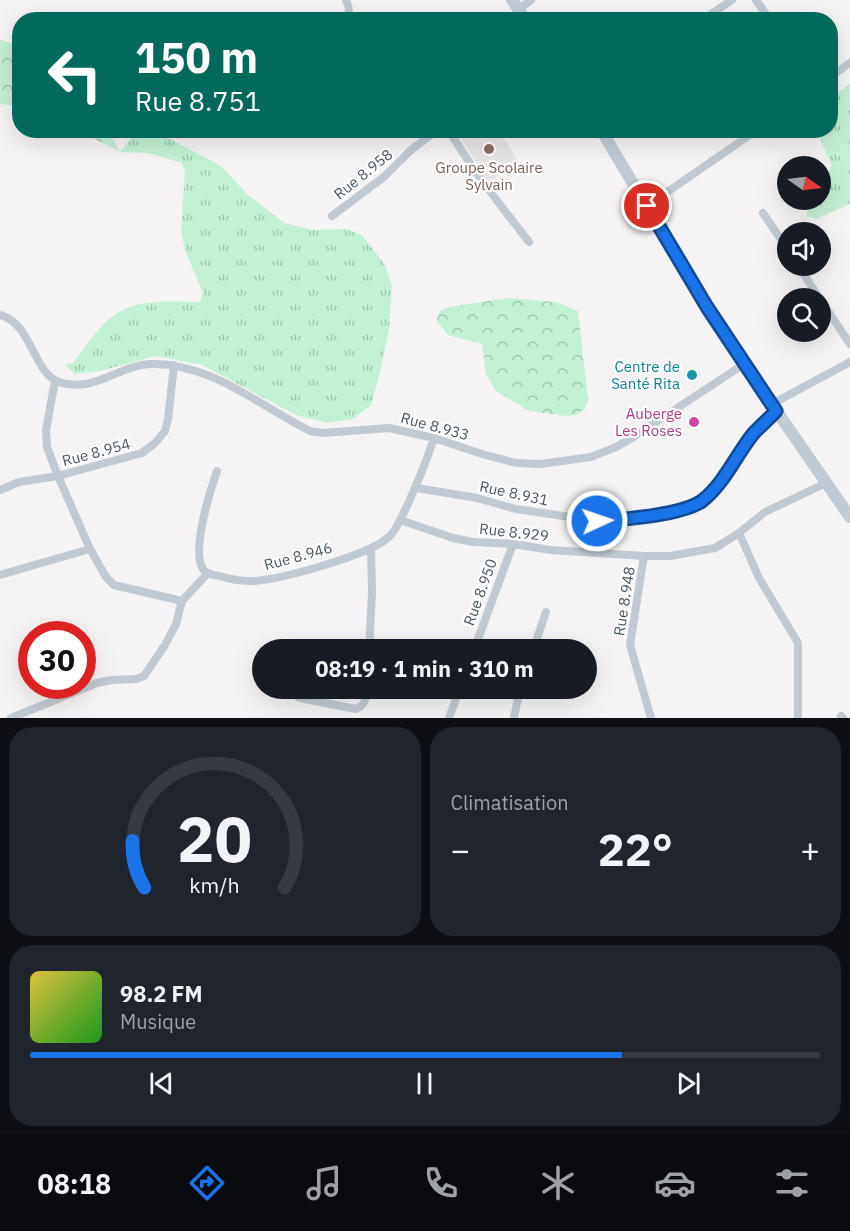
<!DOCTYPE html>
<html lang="fr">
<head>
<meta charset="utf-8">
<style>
	body { margin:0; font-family:"IBM Plex Sans",sans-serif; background:#20242c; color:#f1f3f6; height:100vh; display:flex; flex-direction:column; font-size:22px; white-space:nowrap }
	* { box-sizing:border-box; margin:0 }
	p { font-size:20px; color:#9ea1a6 }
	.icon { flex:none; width:33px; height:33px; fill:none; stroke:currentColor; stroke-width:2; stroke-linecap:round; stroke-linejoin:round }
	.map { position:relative; height:718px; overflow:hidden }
	.drawer { display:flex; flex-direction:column; gap:9px; padding:9px; background:#0d0f14; flex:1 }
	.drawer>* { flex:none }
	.hud { position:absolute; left:12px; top:12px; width:826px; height:126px; border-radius:24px; box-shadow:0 6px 24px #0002; background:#00695c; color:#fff; overflow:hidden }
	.needle { width:39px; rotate:104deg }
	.buttons { position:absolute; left:777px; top:156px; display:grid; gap:12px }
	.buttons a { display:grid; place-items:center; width:54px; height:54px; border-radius:50%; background:#171b24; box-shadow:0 6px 24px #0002; font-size:30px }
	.speed { position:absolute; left:18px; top:621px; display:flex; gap:12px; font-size:30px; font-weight:700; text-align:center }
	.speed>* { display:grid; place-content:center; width:78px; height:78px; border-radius:50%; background:#171b24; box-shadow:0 6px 24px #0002; line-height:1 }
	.speed .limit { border:9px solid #d22; background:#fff; color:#111 }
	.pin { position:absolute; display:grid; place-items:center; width:51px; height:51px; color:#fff; margin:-26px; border:3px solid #fff; border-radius:50%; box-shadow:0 2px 6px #0007 }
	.me { position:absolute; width:66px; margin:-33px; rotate:87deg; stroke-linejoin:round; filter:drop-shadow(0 0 4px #0008) }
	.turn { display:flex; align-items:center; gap:21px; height:126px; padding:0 24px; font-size:27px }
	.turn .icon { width:78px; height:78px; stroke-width:2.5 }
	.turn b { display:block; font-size:42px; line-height:51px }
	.big { font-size:45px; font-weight:700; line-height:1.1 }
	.drawer .tile { flex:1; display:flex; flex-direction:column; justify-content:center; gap:9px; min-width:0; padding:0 21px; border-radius:24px; background:#20242c }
	.drawer .dial { align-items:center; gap:0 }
	.dial svg { height:156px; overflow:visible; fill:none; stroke:#363941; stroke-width:7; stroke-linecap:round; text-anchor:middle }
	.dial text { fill:#f1f3f6; stroke:none }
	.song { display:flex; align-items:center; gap:18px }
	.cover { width:72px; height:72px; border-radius:9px; background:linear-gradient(135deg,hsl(50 70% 55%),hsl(120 70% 35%)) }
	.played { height:6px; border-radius:3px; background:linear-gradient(90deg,#1a73e8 75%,#363941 75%) }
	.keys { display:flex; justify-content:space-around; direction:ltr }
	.heat { display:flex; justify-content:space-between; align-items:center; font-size:33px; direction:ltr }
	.drawer .tiles { flex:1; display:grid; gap:9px; grid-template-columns:1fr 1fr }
	.tile:last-child { grid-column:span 2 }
	.trip { position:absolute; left:252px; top:639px; width:345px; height:60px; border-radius:30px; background:#171b24; box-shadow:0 6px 24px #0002; font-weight:700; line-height:60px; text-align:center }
	.tab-bar { display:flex; height:96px; justify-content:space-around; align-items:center; background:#090b0e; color:#9ea1a6 }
	.tab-bar .icon { width:42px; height:42px }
	.tab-bar .active { color:#1a73e8 }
	.tab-bar b { font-size:27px; color:#f1f3f6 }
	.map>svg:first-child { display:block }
</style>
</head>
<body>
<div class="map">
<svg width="850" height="718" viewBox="0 0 850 718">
	<defs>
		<pattern id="grass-tufts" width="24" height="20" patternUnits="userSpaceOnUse" patternTransform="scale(1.5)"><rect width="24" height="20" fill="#c3f1d5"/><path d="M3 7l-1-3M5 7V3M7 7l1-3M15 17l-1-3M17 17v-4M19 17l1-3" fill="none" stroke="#a0c6b0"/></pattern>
		<pattern id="forest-crowns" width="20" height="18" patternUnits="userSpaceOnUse" patternTransform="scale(1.5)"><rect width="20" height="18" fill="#c3f1d5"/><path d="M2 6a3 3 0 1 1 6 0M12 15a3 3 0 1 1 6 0" fill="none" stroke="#a0c6b0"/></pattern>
	</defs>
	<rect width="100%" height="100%" fill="#f5f3f3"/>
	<path fill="#e6e4e5" d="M 457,131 L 499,131 L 519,163 L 488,183 Z"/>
	<path fill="url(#grass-tufts)" d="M 850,84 L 850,204 L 816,219 L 807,216 L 807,200 L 820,200 L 821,186 L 823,184 L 832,165 L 816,131 L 831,130 L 831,97 Z
		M 138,130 L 161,134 L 221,166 L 247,194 L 284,223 L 312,230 L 346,229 L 362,235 L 385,265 L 392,286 L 389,330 L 379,376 L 371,405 L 353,419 L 327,423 L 296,415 L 202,365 L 156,356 L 100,371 L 75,374 L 64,364 L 73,363 C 84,349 99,326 113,316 C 137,298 172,302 200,302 L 203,293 L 185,250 L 181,231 L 185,172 L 182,163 L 148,153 L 120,152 Z"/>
	<path fill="url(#forest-crowns)" d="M 0,39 L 9,43 L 19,45 L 19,106 L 0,104 Z
		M 80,131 L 108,131 L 120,152 Z
		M 508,298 L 556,302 L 578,311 L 588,399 L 585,409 L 576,415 L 567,416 L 529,411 L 496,391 L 486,374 L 482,344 L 448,335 L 436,320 L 440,311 L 449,307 Z"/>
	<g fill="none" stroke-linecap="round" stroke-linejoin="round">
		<path stroke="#c1cad2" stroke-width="8" d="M 756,0 L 770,20
			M 519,9 L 531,0
			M 280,20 L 281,20
			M 333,20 C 347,15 353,16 346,0
			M 702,20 L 732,0
			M 831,76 L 850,63
			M 449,130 C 472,170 501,206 529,242
			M 647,206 L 757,130
			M 763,213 L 788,250
			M 332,216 L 385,176 L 411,150 L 437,130
			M 798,266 L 850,344
			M 0,315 C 32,323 33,373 59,382 C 94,394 120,364 152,364 C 211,363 260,406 310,431 L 323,433 L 389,428 L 434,438 L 482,454 L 516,463 L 541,464 L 591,457 L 616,447 L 632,438 L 744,364
			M 772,404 L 850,362
			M 217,471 C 210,491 191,551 203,569 C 206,574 213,575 219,576 C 229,579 240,581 250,581 C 278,581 369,555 389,537 C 397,529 402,516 407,506 C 418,482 426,463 434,438
			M 417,488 L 477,498 L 516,509 L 597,521 L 620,520 L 685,508 L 701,501 L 716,487 L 753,434 L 776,411
			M 0,490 L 19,482 L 58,476 L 47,447 L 46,430 L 55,381
			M 400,520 L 453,538 L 473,542 L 513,544 L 551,550 L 644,556 L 670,556 L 715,548 L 739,533 L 765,512 L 826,483
			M 739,533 L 759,578 L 798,643 L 798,718
			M 90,549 L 106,577 L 114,585 L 182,601
			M 644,556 L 630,645 L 651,718
			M 0,575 L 90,549 L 58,476 L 142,453 L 155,443 L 165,431 L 168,419 L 174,365
			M 369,650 L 372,593 L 371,548
			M 474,650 L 513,544
			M 533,650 L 546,612
			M 299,698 L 356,709 C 366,705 366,698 367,688
			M 841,716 L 843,718
			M 11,718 L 97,683 L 112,680 L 136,679 L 144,676 L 165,645 L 176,624 L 182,601 L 208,573
			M 449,718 L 460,688
			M 514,718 L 520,688"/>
		<path stroke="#c1cbd6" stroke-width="12" d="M 512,0 L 526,20
			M 601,130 L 707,307 L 744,364 L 850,517"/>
	</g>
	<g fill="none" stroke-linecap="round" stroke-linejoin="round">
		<defs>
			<path id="route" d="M 597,521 C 621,520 682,515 702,501 C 724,484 736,455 753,434 C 760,426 769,419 776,411 L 707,307 L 647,206"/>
		</defs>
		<use href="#route" stroke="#114b97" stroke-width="15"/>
		<use href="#route" stroke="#1a73e8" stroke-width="10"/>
	</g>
	<circle fill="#8d6e63" stroke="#fff" stroke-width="2" cx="489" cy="149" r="6"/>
	<circle fill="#0f9aa8" stroke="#fff" stroke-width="2" cx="692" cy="375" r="6"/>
	<circle fill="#d1479c" stroke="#fff" stroke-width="2" cx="694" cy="422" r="6"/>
	<g text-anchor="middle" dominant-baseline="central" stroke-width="4.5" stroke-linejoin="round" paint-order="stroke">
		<g font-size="15" fill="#785e54" stroke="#fff">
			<text x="489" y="167">Groupe Scolaire<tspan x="489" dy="17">Sylvain</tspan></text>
		</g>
		<g font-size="15" fill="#4a5661" stroke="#fff">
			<text transform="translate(363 174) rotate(-39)">Rue 8.958</text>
			<text transform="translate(435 426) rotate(15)">Rue 8.933</text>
			<text transform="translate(96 452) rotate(-15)">Rue 8.954</text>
			<text transform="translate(514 493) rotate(12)">Rue 8.931</text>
			<text transform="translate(514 532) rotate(6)">Rue 8.929</text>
			<text transform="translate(298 556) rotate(-15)">Rue 8.946</text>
			<text transform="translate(480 592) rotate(-70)">Rue 8.950</text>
			<text transform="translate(624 601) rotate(-81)">Rue 8.948</text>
		</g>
		<g font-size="15" fill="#0d838f" stroke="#fff" text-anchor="end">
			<text x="680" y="366">Centre de<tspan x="680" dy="17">Santé Rita</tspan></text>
		</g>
		<g font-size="15" fill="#b23c85" stroke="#fff" text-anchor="end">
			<text x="682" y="413">Auberge<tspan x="682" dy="17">Les Roses</tspan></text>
		</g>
	</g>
</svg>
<div class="buttons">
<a><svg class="needle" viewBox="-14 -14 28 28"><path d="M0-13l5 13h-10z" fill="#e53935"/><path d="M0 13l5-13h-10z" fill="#9ea1a6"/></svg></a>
<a><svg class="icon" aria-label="sound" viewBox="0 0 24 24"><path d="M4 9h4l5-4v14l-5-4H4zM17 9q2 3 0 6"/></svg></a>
<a><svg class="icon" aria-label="search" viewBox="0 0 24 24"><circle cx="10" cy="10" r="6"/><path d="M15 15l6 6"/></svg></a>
</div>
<div class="speed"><div class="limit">30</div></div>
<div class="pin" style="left:647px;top:206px;background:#d93025"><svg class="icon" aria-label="arrive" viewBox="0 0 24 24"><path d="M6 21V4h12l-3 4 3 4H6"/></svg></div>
<svg class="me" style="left:597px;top:521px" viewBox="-20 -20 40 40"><circle r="17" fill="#1a73e8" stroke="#fff" stroke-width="3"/><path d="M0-11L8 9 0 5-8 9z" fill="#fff"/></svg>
<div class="trip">08:19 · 1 min · 310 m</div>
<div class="hud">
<div class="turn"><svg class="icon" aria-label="left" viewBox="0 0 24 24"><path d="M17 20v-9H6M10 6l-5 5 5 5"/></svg><div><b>150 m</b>Rue 8.751</div></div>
</div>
</div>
<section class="drawer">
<div class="tiles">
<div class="tile dial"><svg viewBox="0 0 100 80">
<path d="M14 69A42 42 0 1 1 86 69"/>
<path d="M14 69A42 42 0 0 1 8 45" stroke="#1a73e8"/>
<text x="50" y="56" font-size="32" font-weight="700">20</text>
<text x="50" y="72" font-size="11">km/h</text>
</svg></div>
<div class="tile"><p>Climatisation</p>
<div class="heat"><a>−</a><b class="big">22°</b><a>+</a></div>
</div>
<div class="tile">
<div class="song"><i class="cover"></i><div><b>98.2 FM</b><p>Musique</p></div></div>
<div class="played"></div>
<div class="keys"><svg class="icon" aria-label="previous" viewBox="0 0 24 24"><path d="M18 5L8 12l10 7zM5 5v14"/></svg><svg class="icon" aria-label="pause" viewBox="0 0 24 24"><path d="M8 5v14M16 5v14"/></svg><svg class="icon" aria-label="next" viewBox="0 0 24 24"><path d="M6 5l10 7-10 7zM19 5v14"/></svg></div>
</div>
</div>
</section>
<nav class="tab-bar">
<b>08:18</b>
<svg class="icon active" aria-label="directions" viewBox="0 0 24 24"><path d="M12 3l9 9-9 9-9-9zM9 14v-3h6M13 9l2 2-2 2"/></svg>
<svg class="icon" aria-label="music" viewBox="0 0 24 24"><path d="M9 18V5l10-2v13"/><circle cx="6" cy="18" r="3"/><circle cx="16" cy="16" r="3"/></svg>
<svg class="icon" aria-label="phone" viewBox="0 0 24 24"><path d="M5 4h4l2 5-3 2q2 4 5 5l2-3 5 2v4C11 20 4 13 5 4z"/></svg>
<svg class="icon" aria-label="climate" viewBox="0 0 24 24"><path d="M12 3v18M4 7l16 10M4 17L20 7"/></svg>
<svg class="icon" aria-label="car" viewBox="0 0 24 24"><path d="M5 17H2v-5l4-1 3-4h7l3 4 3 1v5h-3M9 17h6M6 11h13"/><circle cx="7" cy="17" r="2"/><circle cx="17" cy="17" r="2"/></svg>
<svg class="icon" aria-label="filters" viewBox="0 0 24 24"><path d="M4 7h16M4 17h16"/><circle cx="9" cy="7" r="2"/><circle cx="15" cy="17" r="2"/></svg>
</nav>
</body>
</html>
